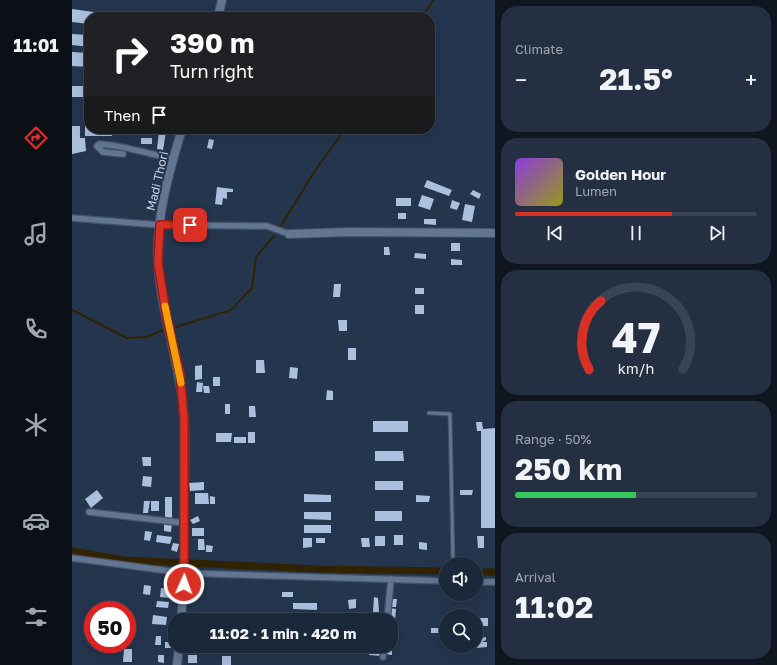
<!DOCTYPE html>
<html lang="en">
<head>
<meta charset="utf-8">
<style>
	body { margin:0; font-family:"Golos Text",sans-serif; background:#243042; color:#f1f3f6; height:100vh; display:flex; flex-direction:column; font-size:15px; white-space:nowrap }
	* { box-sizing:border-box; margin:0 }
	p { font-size:13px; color:#a0a6af }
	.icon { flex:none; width:22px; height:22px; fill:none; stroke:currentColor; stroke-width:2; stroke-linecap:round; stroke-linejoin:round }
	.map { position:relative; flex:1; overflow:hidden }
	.drawer { display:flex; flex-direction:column; gap:6px; padding:6px; background:#0f1620; width:282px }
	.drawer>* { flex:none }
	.top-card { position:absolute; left:12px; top:12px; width:351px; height:122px; border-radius:16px; box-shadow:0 4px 16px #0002,0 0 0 1px #394454; background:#202124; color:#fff; overflow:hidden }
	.fabs { position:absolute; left:367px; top:557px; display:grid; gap:8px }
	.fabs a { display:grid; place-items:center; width:44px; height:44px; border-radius:50%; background:#1b283a; box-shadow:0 4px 16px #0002,0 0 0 1px #394454; font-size:20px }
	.speed { position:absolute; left:12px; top:601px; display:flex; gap:8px; font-size:20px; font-weight:700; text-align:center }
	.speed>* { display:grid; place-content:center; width:52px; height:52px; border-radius:50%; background:#1b283a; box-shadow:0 4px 16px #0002,0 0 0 1px #394454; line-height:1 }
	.speed .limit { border:6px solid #d22; background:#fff; color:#111 }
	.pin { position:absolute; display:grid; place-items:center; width:34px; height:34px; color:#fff; margin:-17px; border-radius:8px; box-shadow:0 2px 6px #0006 }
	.me { position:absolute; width:44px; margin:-22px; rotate:2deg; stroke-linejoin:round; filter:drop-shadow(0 0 3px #0008) }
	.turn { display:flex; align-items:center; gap:14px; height:84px; padding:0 20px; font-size:18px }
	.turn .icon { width:52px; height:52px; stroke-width:2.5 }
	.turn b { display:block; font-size:28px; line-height:34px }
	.then { display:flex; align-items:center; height:38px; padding:0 20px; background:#0003; gap:8px; font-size:15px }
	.big { font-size:30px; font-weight:700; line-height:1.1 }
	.drawer .tile { flex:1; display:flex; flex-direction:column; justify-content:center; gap:6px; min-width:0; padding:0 14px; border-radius:16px; background:#243042 }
	.drawer .dial { align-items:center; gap:0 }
	.dial svg { height:104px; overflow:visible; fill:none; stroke:#394454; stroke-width:7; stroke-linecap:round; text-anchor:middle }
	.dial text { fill:#f1f3f6; stroke:none }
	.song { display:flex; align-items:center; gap:12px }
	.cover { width:48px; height:48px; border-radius:6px; background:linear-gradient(135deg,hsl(270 70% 55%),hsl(60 70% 35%)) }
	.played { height:4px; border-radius:2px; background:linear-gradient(90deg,#d93025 65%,#394454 65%) }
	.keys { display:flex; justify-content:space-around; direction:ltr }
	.heat { display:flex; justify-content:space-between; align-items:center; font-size:22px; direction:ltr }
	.charge { height:6px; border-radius:3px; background:linear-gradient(90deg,#34c759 50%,#394454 0) }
	.trip { position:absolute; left:96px; top:613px; width:230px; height:40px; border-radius:16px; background:#1b283a; box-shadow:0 4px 16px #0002,0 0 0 1px #394454; font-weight:700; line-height:40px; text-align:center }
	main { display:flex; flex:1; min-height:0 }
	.tabs { display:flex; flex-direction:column; width:72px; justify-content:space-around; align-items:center; background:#0b1017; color:#a0a6af }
	.tabs .icon { width:28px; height:28px }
	.tabs .active { color:#d93025 }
	.tabs b { font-size:18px; color:#f1f3f6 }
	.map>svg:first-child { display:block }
</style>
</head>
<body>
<main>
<nav class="tabs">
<b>11:01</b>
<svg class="icon active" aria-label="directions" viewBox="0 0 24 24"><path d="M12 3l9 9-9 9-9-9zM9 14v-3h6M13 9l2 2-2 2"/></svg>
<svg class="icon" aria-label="music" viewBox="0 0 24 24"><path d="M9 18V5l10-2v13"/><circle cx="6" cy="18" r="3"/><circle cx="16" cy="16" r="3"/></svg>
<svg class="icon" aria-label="phone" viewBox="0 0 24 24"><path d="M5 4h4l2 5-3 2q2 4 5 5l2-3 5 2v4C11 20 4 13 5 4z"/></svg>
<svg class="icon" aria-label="climate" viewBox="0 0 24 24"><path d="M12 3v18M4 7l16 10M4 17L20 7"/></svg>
<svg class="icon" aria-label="car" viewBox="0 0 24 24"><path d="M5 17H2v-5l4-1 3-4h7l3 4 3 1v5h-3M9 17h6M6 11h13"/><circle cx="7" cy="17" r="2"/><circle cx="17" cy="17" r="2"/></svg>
<svg class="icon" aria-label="filters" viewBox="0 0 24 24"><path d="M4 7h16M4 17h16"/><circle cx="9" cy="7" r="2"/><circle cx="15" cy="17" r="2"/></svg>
</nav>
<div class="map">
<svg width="423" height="665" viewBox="0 0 423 665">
	<rect width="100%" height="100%" fill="#24354e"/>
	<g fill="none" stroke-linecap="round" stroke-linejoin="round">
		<path stroke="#312201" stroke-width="2" d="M 350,17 L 361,0
			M 208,227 L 244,169 L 273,129
			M 0,310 L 55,338 L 75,337 L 93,329
			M 104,327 L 159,310 L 180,288 L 184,257 L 202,236"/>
		<path stroke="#312201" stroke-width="7" d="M 0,551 L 52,560 L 246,569 L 374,571
			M 404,572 L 423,572"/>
	</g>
	<path fill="#abc0df" d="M 0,9 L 29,13 L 29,17 L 17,17 L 17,24 L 0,22 Z
		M 33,13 L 59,16 L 59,17 L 32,17 Z
		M 0,34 L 17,35 L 17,47 L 0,45 Z
		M 0,52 L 17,53 L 17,67 L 0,66 Z
		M 0,86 L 17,86 L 17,97 L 0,97 Z
		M 0,126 L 8,126 L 8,138 L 13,138 L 14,151 L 0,154 Z
		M 13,126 L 17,126 L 17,129 L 40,129 L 40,136 L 13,136 Z
		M 87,131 L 94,132 L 91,150 L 85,149 Z
		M 69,138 L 80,138 L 80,144 L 69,144 Z
		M 137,139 L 142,140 L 140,149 L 135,148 Z
		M 355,180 L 380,190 L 377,196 L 352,187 Z
		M 145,187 L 161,189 L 161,192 L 155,192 L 155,199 L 151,198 L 150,205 L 143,204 Z
		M 401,190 L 409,194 L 407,199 L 398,194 Z
		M 350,195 L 362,199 L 358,210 L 346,206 Z
		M 324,198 L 339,198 L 339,206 L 324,206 Z
		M 380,200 L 388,203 L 385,210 L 378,208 Z
		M 393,204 L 403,206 L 400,222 L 390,220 Z
		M 326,213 L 334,213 L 334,219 L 326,219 Z
		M 352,219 L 364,219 L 364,225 L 352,224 Z
		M 379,243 L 388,243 L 388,251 L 379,251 Z
		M 312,247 L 317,247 L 318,255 L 312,255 Z
		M 343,253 L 354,254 L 354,259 L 342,258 Z
		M 379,259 L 390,260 L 390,265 L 379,265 Z
		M 262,284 L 269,284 L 268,297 L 261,297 Z
		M 343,288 L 352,288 L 352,294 L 343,294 Z
		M 343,305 L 352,305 L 352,314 L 343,314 Z
		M 266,320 L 275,320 L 275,331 L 267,331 Z
		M 276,348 L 284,348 L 284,360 L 276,360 Z
		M 184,360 L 192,360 L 193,373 L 184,373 Z
		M 130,365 L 130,379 L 123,380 L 123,366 Z
		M 218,367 L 226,368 L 225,379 L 217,378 Z
		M 141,377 L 148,377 L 148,386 L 141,386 Z
		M 125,382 L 131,383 L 130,392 L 124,392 Z
		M 131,386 L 137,386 L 138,393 L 132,393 Z
		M 255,390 L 261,391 L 261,400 L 254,400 Z
		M 153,404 L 158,404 L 158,414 L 153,414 Z
		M 177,406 L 183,406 L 184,417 L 177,417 Z
		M 301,421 L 336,421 L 336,432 L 301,432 Z
		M 404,422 L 410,422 L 411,429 L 423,428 L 423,528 L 409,528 L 409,431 L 405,431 Z
		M 176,432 L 183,432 L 183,443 L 176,443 Z
		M 144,433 L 160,433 L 159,442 L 144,442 Z
		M 162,437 L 174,437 L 174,443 L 162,443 Z
		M 303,451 L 331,451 L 332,461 L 303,461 Z
		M 70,457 L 79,457 L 79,466 L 71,466 Z
		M 71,476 L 80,477 L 79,487 L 70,486 Z
		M 303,481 L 331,481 L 331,490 L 303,490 Z
		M 132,482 L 132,490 L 118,491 L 117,483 Z
		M 25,490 L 31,498 L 19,508 L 13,499 Z
		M 388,490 L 401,490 L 400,495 L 388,495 Z
		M 123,493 L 136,493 L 137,504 L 123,504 Z
		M 232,494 L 259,495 L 259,502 L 232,502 Z
		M 344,495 L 358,496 L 357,502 L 344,502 Z
		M 138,496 L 143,497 L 143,504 L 138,504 Z
		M 93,497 L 100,497 L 100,519 L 93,519 Z
		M 72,501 L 78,501 L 76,513 L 71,513 Z
		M 79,501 L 87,501 L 87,511 L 79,511 Z
		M 303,511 L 330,511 L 330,521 L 303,521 Z
		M 232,512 L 259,512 L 259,520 L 232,519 Z
		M 126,516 L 128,521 L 121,524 L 118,520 Z
		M 92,523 L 100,523 L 99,532 L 92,531 Z
		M 232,525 L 259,525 L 259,533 L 232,533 Z
		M 120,528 L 132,528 L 132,536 L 120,536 Z
		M 73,531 L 80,532 L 78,541 L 72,540 Z
		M 85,535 L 100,537 L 98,544 L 84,542 Z
		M 322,535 L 331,535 L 331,545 L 322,545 Z
		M 303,536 L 313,536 L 313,546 L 303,546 Z
		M 405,536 L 412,536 L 412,548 L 406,548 Z
		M 231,538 L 240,538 L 240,547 L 231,548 Z
		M 244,538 L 253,538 L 253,543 L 244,543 Z
		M 289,538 L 297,538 L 298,547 L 290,547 Z
		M 126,539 L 132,539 L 133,550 L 126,550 Z
		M 347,542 L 355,543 L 355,550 L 347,549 Z
		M 101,543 L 107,544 L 105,552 L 99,550 Z
		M 134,545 L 141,546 L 140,552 L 134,552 Z
		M 72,585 L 79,586 L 78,595 L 71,594 Z
		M 89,588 L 99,589 L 98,598 L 88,597 Z
		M 210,592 L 221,592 L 221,597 L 210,597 Z
		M 302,597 L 306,598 L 307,612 L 301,612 Z
		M 284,599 L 284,608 L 277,609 L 276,600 Z
		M 318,599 L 325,599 L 324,607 L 318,607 Z
		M 85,601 L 97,602 L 96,608 L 84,607 Z
		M 221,603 L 245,603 L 245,610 L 221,609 Z
		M 317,608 L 324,609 L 323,620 L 316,619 Z
		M 81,615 L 95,617 L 94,625 L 80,624 Z
		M 406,618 L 416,618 L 416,626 L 406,626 Z
		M 16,623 L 21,624 L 21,633 L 14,632 Z
		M 359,628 L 368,628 L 368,633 L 359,633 Z
		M 84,636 L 89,636 L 89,645 L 83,645 Z
		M 414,637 L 414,640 L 410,642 L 415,642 L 415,647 L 404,648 L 404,639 Z
		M 93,642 L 99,642 L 99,648 L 93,648 Z
		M 298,646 L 309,646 L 308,656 L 297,655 Z
		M 316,646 L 320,646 L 320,655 L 312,654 L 313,648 L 316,648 Z
		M 52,649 L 60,649 L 60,662 L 51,662 Z
		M 86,655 L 92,655 L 92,663 L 86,662 Z
		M 116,655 L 125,655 L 125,663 L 116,663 Z
		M 150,656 L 159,656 L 159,665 L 150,665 Z"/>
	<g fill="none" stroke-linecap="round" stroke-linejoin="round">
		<defs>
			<path id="lane" d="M 357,413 L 378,414 L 381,561"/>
			<path id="street" d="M 51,154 L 31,152 L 25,146 L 27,144 C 53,145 76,155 101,158
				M 0,218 L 88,225 L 195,226 L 217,234
				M 17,512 L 112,523
				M 0,558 L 112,573 L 374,581
				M 404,582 L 423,582
				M 315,620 L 319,579
				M 311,657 L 312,646"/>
			<path id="secondary" d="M 146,17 L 150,0
				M 217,234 L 278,232 L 423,233
				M 109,620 C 113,581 112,541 112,502 C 112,474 114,445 112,417 C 109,365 89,315 86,262 C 84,217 97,172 110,129
				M 105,665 L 107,646"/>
		</defs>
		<use href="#lane" stroke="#415065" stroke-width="5"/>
		<use href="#street" stroke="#415065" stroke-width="8"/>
		<use href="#secondary" stroke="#415065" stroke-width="10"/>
		<use href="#lane" stroke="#627692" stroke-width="3"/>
		<use href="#street" stroke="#627692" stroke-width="5.5"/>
		<use href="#secondary" stroke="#627692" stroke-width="8"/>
	</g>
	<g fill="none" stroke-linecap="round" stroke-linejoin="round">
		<defs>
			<path id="route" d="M 112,584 L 112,418 L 108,374 L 95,319 L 86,263 L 88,225 L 118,225"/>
		</defs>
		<use href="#route" stroke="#8d1f18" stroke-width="10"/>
		<use href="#route" stroke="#d93025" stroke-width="7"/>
		<path stroke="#f59e0b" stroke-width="7" d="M 93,306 L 109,383"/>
	</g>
	<g text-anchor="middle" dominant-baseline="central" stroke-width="4" stroke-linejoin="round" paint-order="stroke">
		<g font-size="12" fill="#cad4e4" stroke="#24354e">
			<text transform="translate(85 181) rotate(-77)">Madi Thori</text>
		</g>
	</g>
</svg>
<div class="fabs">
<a><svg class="icon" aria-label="sound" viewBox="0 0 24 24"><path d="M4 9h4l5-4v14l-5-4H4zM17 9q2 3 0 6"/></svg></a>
<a><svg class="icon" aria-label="search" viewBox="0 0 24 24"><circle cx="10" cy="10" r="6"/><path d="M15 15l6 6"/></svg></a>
</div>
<div class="speed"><div class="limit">50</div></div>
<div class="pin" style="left:118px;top:225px;background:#d93025"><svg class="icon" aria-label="arrive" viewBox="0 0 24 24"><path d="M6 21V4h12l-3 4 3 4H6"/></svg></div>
<svg class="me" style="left:112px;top:584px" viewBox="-20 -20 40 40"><circle r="17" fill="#d93025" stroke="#fff" stroke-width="3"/><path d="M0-11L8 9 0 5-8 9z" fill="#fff"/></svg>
<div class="trip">11:02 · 1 min · 420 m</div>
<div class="top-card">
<div class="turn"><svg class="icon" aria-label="right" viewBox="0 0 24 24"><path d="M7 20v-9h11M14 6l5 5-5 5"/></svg><div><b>390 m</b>Turn right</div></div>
<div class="then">Then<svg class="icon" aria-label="arrive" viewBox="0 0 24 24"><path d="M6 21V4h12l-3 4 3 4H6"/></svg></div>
</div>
</div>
<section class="drawer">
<div class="tile"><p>Climate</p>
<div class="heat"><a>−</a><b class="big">21.5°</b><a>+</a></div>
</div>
<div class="tile">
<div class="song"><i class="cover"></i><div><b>Golden Hour</b><p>Lumen</p></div></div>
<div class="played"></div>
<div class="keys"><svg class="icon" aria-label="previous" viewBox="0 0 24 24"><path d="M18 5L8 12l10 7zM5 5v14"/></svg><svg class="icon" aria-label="pause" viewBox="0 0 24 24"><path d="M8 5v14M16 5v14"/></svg><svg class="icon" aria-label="next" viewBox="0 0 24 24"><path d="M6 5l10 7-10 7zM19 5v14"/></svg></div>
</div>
<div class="tile dial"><svg viewBox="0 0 100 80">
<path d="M14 69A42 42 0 1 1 86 69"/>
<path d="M14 69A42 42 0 0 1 23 16" stroke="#d93025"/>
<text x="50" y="56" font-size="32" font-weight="700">47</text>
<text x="50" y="72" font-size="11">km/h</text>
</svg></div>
<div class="tile"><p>Range · 50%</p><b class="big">250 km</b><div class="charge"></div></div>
<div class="tile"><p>Arrival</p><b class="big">11:02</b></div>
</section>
</main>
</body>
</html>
